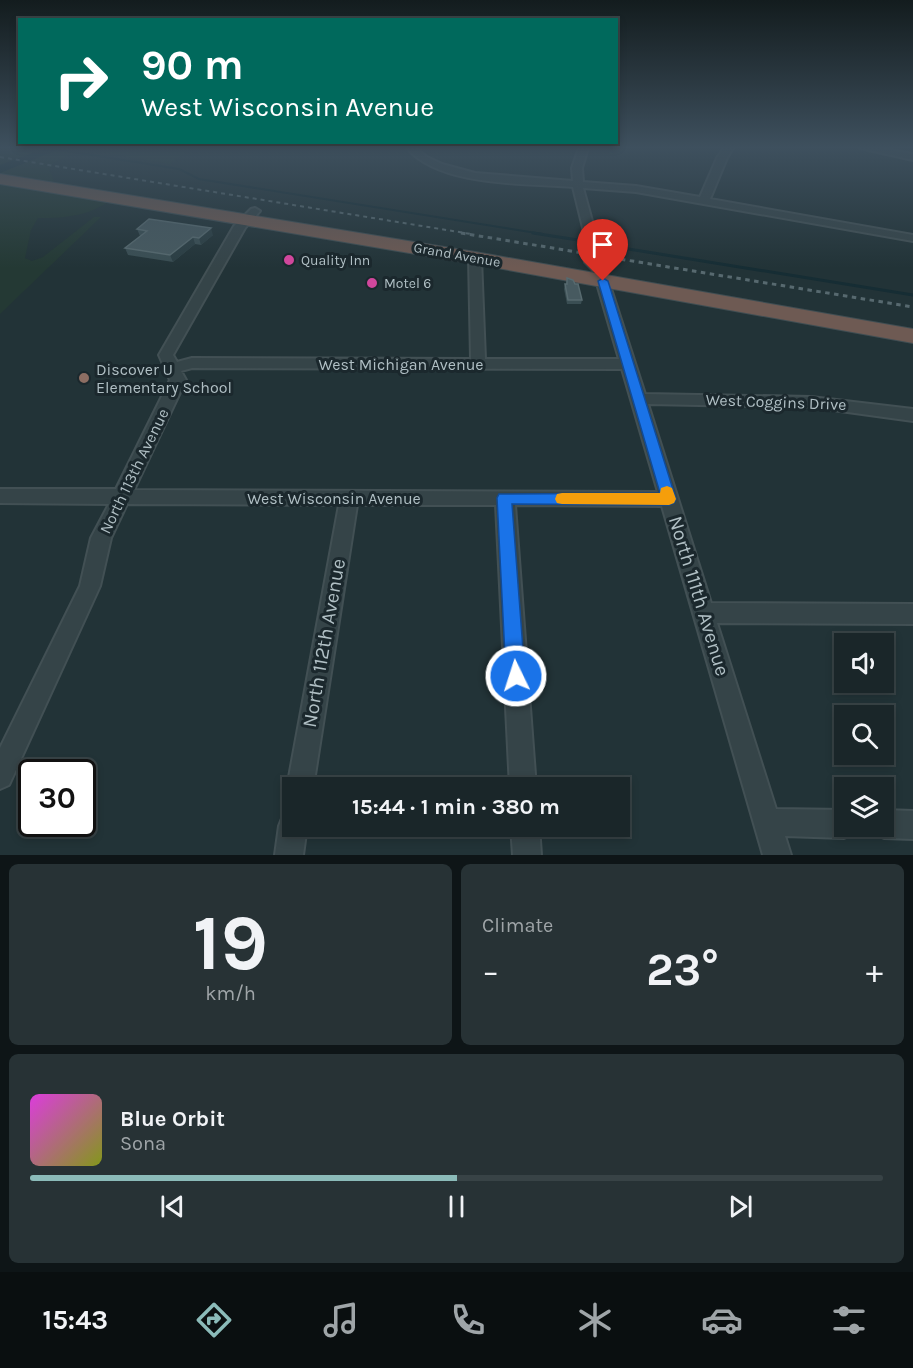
<!DOCTYPE html>
<html lang="en">
<head>
<meta charset="utf-8">
<style>
	body { margin:0; font-family:Karla,sans-serif; background:#273235; color:#f1f3f6; height:100vh; display:flex; flex-direction:column; font-size:22px; white-space:nowrap }
	* { box-sizing:border-box; margin:0 }
	p { font-size:20px; color:#9fa5a8 }
	.icon { flex:none; width:33px; height:33px; fill:none; stroke:currentColor; stroke-width:2; stroke-linecap:round; stroke-linejoin:round }
	.map { position:relative; height:855px; overflow:hidden }
	.drawer { display:flex; flex-direction:column; gap:9px; padding:9px; background:#0e1517; flex:1 }
	.drawer>* { flex:none }
	.banner { position:absolute; left:18px; top:18px; width:600px; height:126px; border-radius:0px; box-shadow:0 3px 9px #0003,0 0 0 2px #384346; background:#00695c; color:#fff; overflow:hidden }
	.controls { position:absolute; left:834px; top:633px; display:grid; gap:12px }
	.controls a { display:grid; place-items:center; width:60px; height:60px; border-radius:0px; background:#1a2629; box-shadow:0 3px 9px #0003,0 0 0 2px #384346; font-size:30px }
	.speed { position:absolute; left:18px; top:759px; display:flex; gap:12px; font-size:30px; font-weight:700; text-align:center }
	.speed>* { display:grid; place-content:center; width:78px; height:78px; border-radius:50%; background:#1a2629; box-shadow:0 3px 9px #0003,0 0 0 2px #384346; line-height:1 }
	.speed .limit { border:3px solid #111; border-radius:9px; background:#fff; color:#111 }
	.pin { position:absolute; display:grid; place-items:center; width:51px; height:51px; color:#fff; margin:-62px -26px; border-radius:50% 50% 50% 0; rotate:-45deg; box-shadow:0 0 6px #0007 }
	.pin .icon { rotate:45deg }
	.me { position:absolute; width:66px; margin:-33px; rotate:356deg; stroke-linejoin:round; filter:drop-shadow(0 0 4px #0008) }
	.turn { display:flex; align-items:center; gap:21px; height:126px; padding:0 24px; font-size:27px }
	.turn .icon { width:78px; height:78px; stroke-width:2.5 }
	.turn b { display:block; font-size:42px; line-height:51px }
	.big { font-size:45px; font-weight:700; line-height:1.1 }
	.drawer .card { flex:1; display:flex; flex-direction:column; justify-content:center; gap:9px; min-width:0; padding:0 21px; border-radius:9px; background:#273235 }
	.drawer .dial { align-items:center; gap:0 }
	.dial b { font-size:78px; line-height:1 }
	.song { display:flex; align-items:center; gap:18px }
	.cover { width:72px; height:72px; border-radius:9px; background:linear-gradient(135deg,hsl(300 70% 55%),hsl(70 70% 35%)) }
	.played { height:6px; border-radius:3px; background:linear-gradient(90deg,#8bbbb9 50%,#384346 50%) }
	.keys { display:flex; justify-content:space-around; direction:ltr }
	.heat { display:flex; justify-content:space-between; align-items:center; font-size:33px; direction:ltr }
	.drawer .tiles { flex:1; display:grid; gap:9px; grid-template-columns:1fr 1fr }
	.card:last-child { grid-column:span 2 }
	.trip { position:absolute; left:282px; top:777px; width:348px; height:60px; border-radius:0px; background:#1a2629; box-shadow:0 3px 9px #0003,0 0 0 2px #384346; font-weight:700; line-height:60px; text-align:center }
	.menu { display:flex; height:96px; justify-content:space-around; align-items:center; background:#0a0f10; color:#9fa5a8 }
	.menu .icon { width:42px; height:42px }
	.menu .current { color:#8bbbb9 }
	.menu b { font-size:27px; color:#f1f3f6 }
	.map>svg:first-child { display:block }
</style>
</head>
<body>
<div class="map">
<svg width="913" height="855" viewBox="0 0 913 855">
	<rect width="100%" height="100%" fill="#223337"/>
	<path fill="#243934" d="M 0,148 L 191,148 L 170,164 L 82,149 L 53,163 L 49,169 L 54,182 L 96,189 L 115,197 C 91,216 68,218 38,218 L 31,230 L 25,258 L 32,261 L 43,257 L 94,217 L 101,217 L 0,314 Z"/>
	<g fill="none" stroke-linecap="round" stroke-linejoin="round">
		<path stroke="#162d34" stroke-width="2" d="M 54,149 L 179,169 L 199,179 L 543,234"/>
		<path stroke="#162d34" stroke-width="3" d="M 533,233 L 578,240
			M 610,246 L 913,295"/>
		<path fill="#162d34" fill-rule="evenodd" d="M 46,148 L 62,148 L 0,173 L 0,165 Z"/>
		<defs>
			<path id="minor" d="M 407,148 L 416,148 L 427,157 L 442,164 L 475,173 L 573,181 L 572,168 L 579,148 L 588,148 L 582,168 L 583,182 L 636,186 L 700,197 L 717,158 L 724,148 L 733,148 L 727,158 L 710,199 L 913,235 L 913,241 L 636,192 L 583,188 L 597,239 L 607,249 L 612,262 L 605,270 L 645,394 L 811,397 L 913,409 L 913,421 L 811,407 L 648,404 L 711,603 L 913,604 L 913,624 L 717,623 L 776,809 L 844,810 L 844,826 L 857,826 L 854,834 L 844,838 L 785,836 L 791,855 L 763,855 L 662,506 L 515,505 L 536,788 L 510,788 L 496,505 L 357,505 L 313,788 L 292,788 L 292,798 L 287,788 L 339,505 L 127,504 L 111,538 L 100,586 L 9,785 L 0,789 L 0,748 L 80,586 L 91,538 L 109,504 L 0,503 L 0,489 L 116,489 L 170,380 L 159,355 L 234,226 L 251,209 L 255,208 L 260,211 L 245,228 L 173,355 L 177,362 L 192,358 L 471,359 L 469,258 L 475,254 L 481,258 L 485,359 L 619,359 L 593,270 L 585,262 L 581,247 L 586,240 L 573,187 C 525,183 440,187 407,148 ZM 192,368 L 622,369 L 658,492 L 134,490 L 186,380 L 181,371 Z
				M 860,148 L 879,148 L 913,154 L 913,160 Z
				M 884,810 L 913,811 L 913,839 L 884,838 L 874,834 L 871,826 L 884,826 Z
				M 292,813 L 292,826 L 307,826 L 303,855 L 275,855 L 279,826 L 283,816 Z
				M 511,826 L 539,826 L 541,855 L 513,855 Z"/>
			<path id="highway" d="M 0,174 L 475,252 L 913,329 L 913,343 L 475,264 L 0,184 Z"/>
		</defs>
		<use href="#minor" stroke="#425054" stroke-width="4"/>
		<use href="#highway" stroke="#404e53" stroke-width="2"/>
		<use href="#minor" fill="#354448" fill-rule="evenodd"/>
		<use href="#highway" fill="#6e5a53" fill-rule="evenodd"/>
		<path stroke="#57696f" stroke-width="2" stroke-dasharray="4 4" stroke-linecap="butt" d="M 0,157 L 471,234"/>
		<path stroke="#57696f" stroke-width="3" stroke-dasharray="4.5 4.5" stroke-linecap="butt" d="M 461,233 L 913,307"/>
	</g>
	<path fill="#3a4e53" d="M 137,229 L 213,235 L 201,245 L 195,244 L 173,262 L 128,255 L 125,248 L 140,236 Z
		M 567,278 L 582,300 L 581,304 L 567,304 L 564,289 L 565,284 L 566,284 Z"/>
	<path fill="#2b3e43" d="M 211,228 L 213,235 L 201,245 L 199,238 Z
		M 193,237 L 195,244 L 173,262 L 170,255 Z"/>
	<path fill="#475a60" stroke="#576a6f" stroke-width="1.5" d="M 149,219 L 211,228 L 199,238 L 193,237 L 170,255 L 125,248 L 147,231 L 137,229 Z
		M 567,278 L 573,280 L 575,284 L 578,284 L 582,300 L 568,300 L 565,284 L 567,284 Z"/>
	<linearGradient id="sky" x2="0" y2="1"><stop stop-color="#131c1e"/><stop offset="0.55" stop-color="#3e505e"/><stop offset="1" stop-color="#3e505e" stop-opacity="0"/></linearGradient>
	<rect width="913" height="268" fill="url(#sky)"/>
	<path fill="#1a73e8" stroke="#114b97" stroke-width="1.5" d="M 603,278 L 608,281 L 676,499 L 674,503 L 669,505 L 512,504 L 525,676 L 522,683 L 516,686 L 509,683 L 506,676 L 497,498 L 499,494 L 660,493 L 598,281 Z"/>
	<path fill="#f59e0b" d="M 667,486 L 672,488 L 676,499 L 674,503 L 669,505 L 562,504 L 557,503 L 555,499 L 557,494 L 562,493 L 660,493 L 661,488 Z"/>
	<g fill="#d1479c" stroke="#1b282d" stroke-width="2">
		<circle cx="289" cy="260" r="6"/>
		<circle cx="372" cy="283" r="6"/>
	</g>
	<circle fill="#8d6e63" stroke="#1b282d" stroke-width="2" cx="84" cy="378" r="6"/>
	<g text-anchor="middle" dominant-baseline="central" stroke-width="6" stroke-linejoin="round" paint-order="stroke">
		<g font-size="14" fill="#b0bfc4" stroke="#1b282d">
			<text transform="translate(457 255) rotate(10)">Grand Avenue</text>
		</g>
		<g font-size="14" fill="#b0bfc4" stroke="#1b282d" text-anchor="start">
			<text x="301" y="260">Quality Inn</text>
			<text x="384" y="283">Motel 6</text>
		</g>
		<g font-size="16" fill="#b0bfc4" stroke="#1b282d">
			<text x="401" y="364">West Michigan Avenue</text>
			<text transform="translate(776 402) rotate(2)">West Coggins Drive</text>
			<text transform="translate(134 471) rotate(-64)">North 113th Avenue</text>
			<text x="334" y="498">West Wisconsin Avenue</text>
		</g>
		<g font-size="16" fill="#b0bfc4" stroke="#1b282d" text-anchor="start">
			<text x="96" y="369">Discover U<tspan x="96" dy="18">Elementary School</tspan></text>
		</g>
		<g font-size="20" fill="#b0bfc4" stroke="#1b282d">
			<text transform="translate(699 596) rotate(73)">North 111th Avenue</text>
			<text transform="translate(324 643) rotate(-80)">North 112th Avenue</text>
		</g>
	</g>
</svg>
<div class="controls">
<a><svg class="icon" aria-label="sound" viewBox="0 0 24 24"><path d="M4 9h4l5-4v14l-5-4H4zM17 9q2 3 0 6"/></svg></a>
<a><svg class="icon" aria-label="search" viewBox="0 0 24 24"><circle cx="10" cy="10" r="6"/><path d="M15 15l6 6"/></svg></a>
<a><svg class="icon" aria-label="layers" viewBox="0 0 24 24"><path d="M12 4l9 5-9 5-9-5zM3 14l9 5 9-5"/></svg></a>
</div>
<div class="speed"><div class="limit">30</div></div>
<div class="pin" style="left:603px;top:281px;background:#d93025"><svg class="icon" aria-label="arrive" viewBox="0 0 24 24"><path d="M6 21V4h12l-3 4 3 4H6"/></svg></div>
<svg class="me" style="left:516px;top:676px" viewBox="-20 -20 40 40"><circle r="17" fill="#1a73e8" stroke="#fff" stroke-width="3"/><path d="M0-11L8 9 0 5-8 9z" fill="#fff"/></svg>
<div class="trip">15:44 · 1 min · 380 m</div>
<div class="banner">
<div class="turn"><svg class="icon" aria-label="right" viewBox="0 0 24 24"><path d="M7 20v-9h11M14 6l5 5-5 5"/></svg><div><b>90 m</b>West Wisconsin Avenue</div></div>
</div>
</div>
<section class="drawer">
<div class="tiles">
<div class="card dial"><b>19</b><p>km/h</p></div>
<div class="card"><p>Climate</p>
<div class="heat"><a>−</a><b class="big">23°</b><a>+</a></div>
</div>
<div class="card">
<div class="song"><i class="cover"></i><div><b>Blue Orbit</b><p>Sona</p></div></div>
<div class="played"></div>
<div class="keys"><svg class="icon" aria-label="previous" viewBox="0 0 24 24"><path d="M18 5L8 12l10 7zM5 5v14"/></svg><svg class="icon" aria-label="pause" viewBox="0 0 24 24"><path d="M8 5v14M16 5v14"/></svg><svg class="icon" aria-label="next" viewBox="0 0 24 24"><path d="M6 5l10 7-10 7zM19 5v14"/></svg></div>
</div>
</div>
</section>
<nav class="menu">
<b>15:43</b>
<svg class="icon current" aria-label="directions" viewBox="0 0 24 24"><path d="M12 3l9 9-9 9-9-9zM9 14v-3h6M13 9l2 2-2 2"/></svg>
<svg class="icon" aria-label="music" viewBox="0 0 24 24"><path d="M9 18V5l10-2v13"/><circle cx="6" cy="18" r="3"/><circle cx="16" cy="16" r="3"/></svg>
<svg class="icon" aria-label="phone" viewBox="0 0 24 24"><path d="M5 4h4l2 5-3 2q2 4 5 5l2-3 5 2v4C11 20 4 13 5 4z"/></svg>
<svg class="icon" aria-label="climate" viewBox="0 0 24 24"><path d="M12 3v18M4 7l16 10M4 17L20 7"/></svg>
<svg class="icon" aria-label="car" viewBox="0 0 24 24"><path d="M5 17H2v-5l4-1 3-4h7l3 4 3 1v5h-3M9 17h6M6 11h13"/><circle cx="7" cy="17" r="2"/><circle cx="17" cy="17" r="2"/></svg>
<svg class="icon" aria-label="filters" viewBox="0 0 24 24"><path d="M4 7h16M4 17h16"/><circle cx="9" cy="7" r="2"/><circle cx="15" cy="17" r="2"/></svg>
</nav>
</body>
</html>
